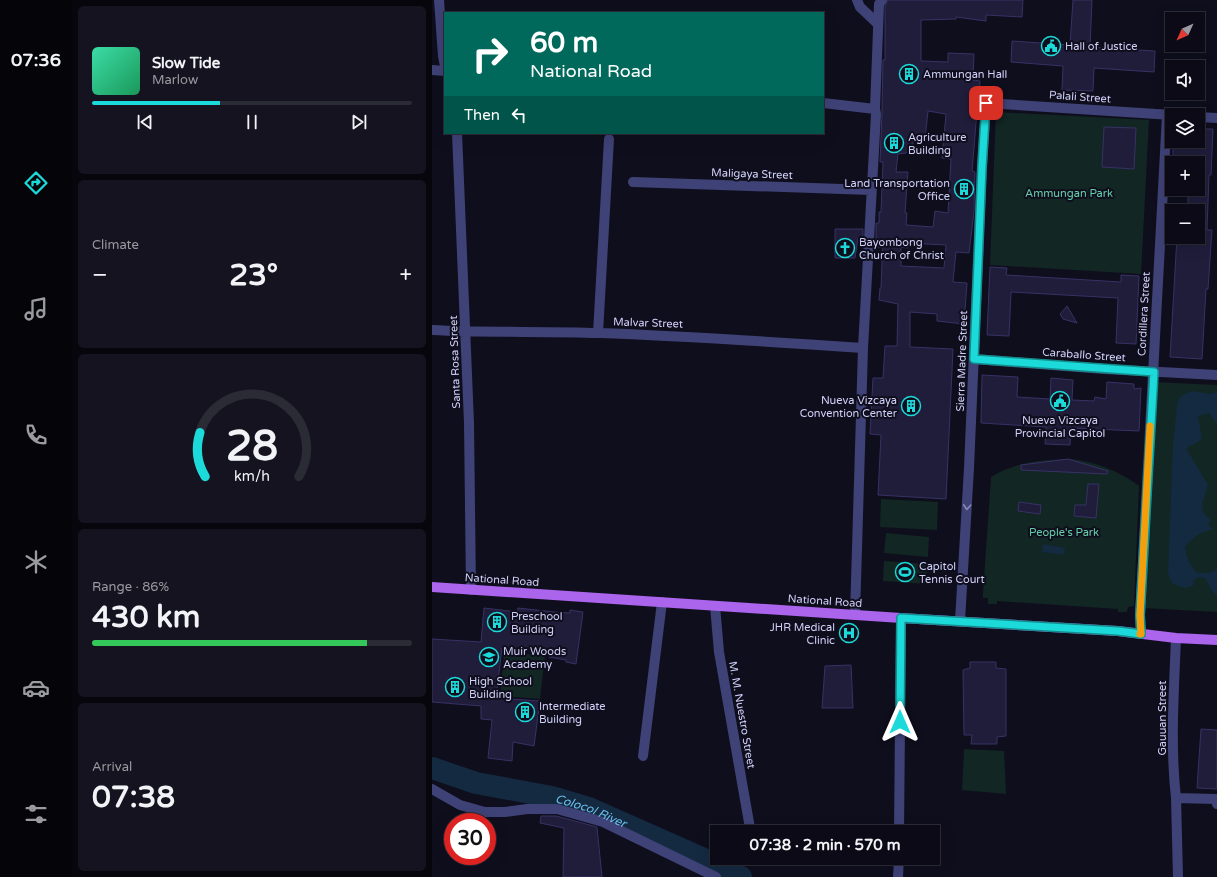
<!DOCTYPE html>
<html lang="en">
<head>
<meta charset="utf-8">
<style>
	body { margin:0; font-family:"Varela Round",sans-serif; background:#14131f; color:#f1f3f6; height:100vh; display:flex; flex-direction:column; font-size:15px; white-space:nowrap }
	* { box-sizing:border-box; margin:0 }
	p { font-size:13px; color:#9a9aa1 }
	.icon { flex:none; width:22px; height:22px; fill:none; stroke:currentColor; stroke-width:2; stroke-linecap:round; stroke-linejoin:round }
	.map { position:relative; flex:1; overflow:hidden }
	.side { display:flex; flex-direction:column; gap:6px; padding:6px; background:#06060c; width:360px }
	.side>* { flex:none }
	.hud { position:absolute; left:12px; top:12px; width:380px; height:122px; border-radius:0px; box-shadow:0 4px 16px #0002,0 0 0 1px #2b2b35; background:#00695c; color:#fff; overflow:hidden }
	.needle { width:26px; rotate:225deg }
	.buttons { position:absolute; left:733px; top:12px; display:grid; gap:8px }
	.buttons a { display:grid; place-items:center; width:40px; height:40px; border-radius:0px; background:#0b0a16; box-shadow:0 4px 16px #0002,0 0 0 1px #2b2b35; font-size:20px }
	.speed { position:absolute; left:12px; top:813px; display:flex; gap:8px; font-size:20px; font-weight:700; text-align:center }
	.speed>* { display:grid; place-content:center; width:52px; height:52px; border-radius:50%; background:#0b0a16; box-shadow:0 4px 16px #0002,0 0 0 1px #2b2b35; line-height:1 }
	.speed .limit { border:6px solid #d22; background:#fff; color:#111 }
	.pin { position:absolute; display:grid; place-items:center; width:34px; height:34px; color:#fff; margin:-17px; border-radius:8px; box-shadow:0 2px 6px #0006 }
	.me { position:absolute; width:44px; margin:-22px; rotate:0deg; stroke-linejoin:round; filter:drop-shadow(0 0 3px #0008) }
	.turn { display:flex; align-items:center; gap:14px; height:84px; padding:0 20px; font-size:18px }
	.turn .icon { width:52px; height:52px; stroke-width:2.5 }
	.turn b { display:block; font-size:28px; line-height:34px }
	.then { display:flex; align-items:center; height:38px; padding:0 20px; background:#0003; gap:8px; font-size:15px }
	.big { font-size:30px; font-weight:700; line-height:1.1 }
	.side .widget { flex:1; display:flex; flex-direction:column; justify-content:center; gap:6px; min-width:0; padding:0 14px; border-radius:6px; background:#14131f }
	.side .dial { align-items:center; gap:0 }
	.dial svg { height:104px; overflow:visible; fill:none; stroke:#2b2b35; stroke-width:7; stroke-linecap:round; text-anchor:middle }
	.dial text { fill:#f1f3f6; stroke:none }
	.song { display:flex; align-items:center; gap:12px }
	.cover { width:48px; height:48px; border-radius:6px; background:linear-gradient(135deg,hsl(160 70% 55%),hsl(150 70% 35%)) }
	.played { height:4px; border-radius:2px; background:linear-gradient(90deg,#1bdad9 40%,#2b2b35 40%) }
	.keys { display:flex; justify-content:space-around; direction:ltr }
	.heat { display:flex; justify-content:space-between; align-items:center; font-size:22px; direction:ltr }
	.charge { height:6px; border-radius:3px; background:linear-gradient(90deg,#34c759 86%,#2b2b35 0) }
	.trip { position:absolute; left:278px; top:825px; width:230px; height:40px; border-radius:0px; background:#0b0a16; box-shadow:0 4px 16px #0002,0 0 0 1px #2b2b35; font-weight:700; line-height:40px; text-align:center }
	main { display:flex; flex:1; min-height:0 }
	.tabs { display:flex; flex-direction:column; width:72px; justify-content:space-around; align-items:center; background:#040409; color:#9a9aa1 }
	.tabs .icon { width:28px; height:28px }
	.tabs .current { color:#1bdad9 }
	.tabs b { font-size:18px; color:#f1f3f6 }
	.map>svg:first-child { display:block }
</style>
</head>
<body>
<main>
<nav class="tabs">
<b>07:36</b>
<svg class="icon current" aria-label="directions" viewBox="0 0 24 24"><path d="M12 3l9 9-9 9-9-9zM9 14v-3h6M13 9l2 2-2 2"/></svg>
<svg class="icon" aria-label="music" viewBox="0 0 24 24"><path d="M9 18V5l10-2v13"/><circle cx="6" cy="18" r="3"/><circle cx="16" cy="16" r="3"/></svg>
<svg class="icon" aria-label="phone" viewBox="0 0 24 24"><path d="M5 4h4l2 5-3 2q2 4 5 5l2-3 5 2v4C11 20 4 13 5 4z"/></svg>
<svg class="icon" aria-label="climate" viewBox="0 0 24 24"><path d="M12 3v18M4 7l16 10M4 17L20 7"/></svg>
<svg class="icon" aria-label="car" viewBox="0 0 24 24"><path d="M5 17H2v-5l4-1 3-4h7l3 4 3 1v5h-3M9 17h6M6 11h13"/><circle cx="7" cy="17" r="2"/><circle cx="17" cy="17" r="2"/></svg>
<svg class="icon" aria-label="filters" viewBox="0 0 24 24"><path d="M4 7h16M4 17h16"/><circle cx="9" cy="7" r="2"/><circle cx="15" cy="17" r="2"/></svg>
</nav>
<section class="side">
<div class="widget">
<div class="song"><i class="cover"></i><div><b>Slow Tide</b><p>Marlow</p></div></div>
<div class="played"></div>
<div class="keys"><svg class="icon" aria-label="previous" viewBox="0 0 24 24"><path d="M18 5L8 12l10 7zM5 5v14"/></svg><svg class="icon" aria-label="pause" viewBox="0 0 24 24"><path d="M8 5v14M16 5v14"/></svg><svg class="icon" aria-label="next" viewBox="0 0 24 24"><path d="M6 5l10 7-10 7zM19 5v14"/></svg></div>
</div>
<div class="widget"><p>Climate</p>
<div class="heat"><a>−</a><b class="big">23°</b><a>+</a></div>
</div>
<div class="widget dial"><svg viewBox="0 0 100 80">
<path d="M14 69A42 42 0 1 1 86 69"/>
<path d="M14 69A42 42 0 0 1 10 35" stroke="#1bdad9"/>
<text x="50" y="56" font-size="32" font-weight="700">28</text>
<text x="50" y="72" font-size="11">km/h</text>
</svg></div>
<div class="widget"><p>Range · 86%</p><b class="big">430 km</b><div class="charge"></div></div>
<div class="widget"><p>Arrival</p><b class="big">07:38</b></div>
</section>
<div class="map">
<svg width="785" height="877" viewBox="0 0 785 877">
	<rect width="100%" height="100%" fill="#0f0e1d"/>
	<path fill="#122623" d="M 564,112 L 717,120 L 709,274 L 558,265 Z
		M 723,382 L 785,385 L 785,612 L 711,608 Z
		M 637,459 C 663,461 687,471 707,486 L 702,606 L 696,607 L 695,612 L 686,612 L 686,609 L 565,601 L 565,604 L 556,604 L 556,598 L 551,598 L 551,594 L 559,477 C 583,462 609,460 637,459 Z
		M 449,499 L 506,502 L 505,530 L 448,527 Z
		M 454,533 L 497,537 L 496,557 L 452,553 Z
		M 452,561 L 495,564 L 494,584 L 451,581 Z
		M 72,653 L 113,655 L 108,699 L 68,696 Z
		M 532,749 L 572,751 L 574,794 L 530,790 Z"/>
	<path fill="#142a41" d="M 762,391 L 778,394 L 785,392 L 785,424 L 777,413 L 766,416 L 770,439 L 761,445 L 756,446 L 755,450 L 776,485 C 772,500 764,510 779,520 L 776,525 L 781,529 C 768,532 761,537 753,547 C 754,557 758,565 765,573 L 778,573 L 785,569 L 785,595 L 780,591 L 773,578 L 767,577 L 762,580 L 761,586 L 752,588 L 740,583 L 736,573 L 741,445 L 745,407 C 747,394 751,395 762,391 Z
		M 611,544 L 633,548 L 632,555 L 610,552 Z"/>
	<g fill="none" stroke-linecap="round" stroke-linejoin="round">
		<path stroke="#142a41" stroke-width="22" id="s1" d="M 0,768 L 44,783 L 120,797 L 157,808 L 288,866 L 309,877"/>
	</g>
	<path fill="#201d3b" stroke="#363265" fill-rule="evenodd" d="M 456,0 L 591,0 L 590,17 L 554,15 L 554,21 L 524,17 L 524,19 L 489,20 L 489,61 L 516,62 L 516,53 L 542,54 L 541,80 L 548,81 L 546,111 L 545,111 L 540,171 L 543,172 L 542,211 L 537,253 L 524,252 L 521,282 L 535,283 L 532,324 L 505,321 L 505,314 L 478,312 L 478,347 L 521,349 L 514,499 L 446,495 L 449,435 L 438,434 L 441,378 L 451,378 L 453,346 L 465,346 L 466,304 L 447,300 L 448,288 L 449,288 L 450,261 L 449,261 L 451,247 L 444,247 L 444,223 L 447,223 L 447,212 L 449,212 L 451,162 L 448,162 L 450,114 L 450,108 L 451,60 L 453,60 L 453,6 ZM 496,111 L 514,114 L 510,158 L 519,159 L 516,213 L 503,211 L 501,227 L 474,225 L 475,213 L 473,213 L 476,172 L 464,172 L 466,154 L 474,153 L 481,147 L 481,139 L 493,139 ZM 476,243 L 514,245 L 512,268 L 469,266 L 469,247 L 476,248 Z
		M 641,0 L 660,0 L 658,47 L 723,51 L 722,72 L 662,68 L 661,91 L 630,90 L 631,66 L 579,62 L 580,41 L 638,45 Z
		M 672,127 L 704,128 L 702,169 L 670,167 Z
		M 766,129 L 781,129 L 779,175 L 777,175 L 775,230 L 780,230 L 776,289 L 774,289 L 770,359 L 738,357 L 745,237 L 766,237 L 766,211 L 756,211 L 756,189 L 766,189 L 766,163 L 741,163 L 741,141 L 766,141 Z
		M 403,229 L 431,229 L 431,237 L 426,238 L 423,258 L 403,258 Z
		M 558,267 L 575,268 L 574,275 L 689,282 L 689,275 L 707,276 L 704,344 L 684,343 L 686,298 L 579,292 L 577,336 L 555,335 Z
		M 635,306 L 645,323 L 631,319 L 628,314 Z
		M 550,375 L 586,377 L 585,397 L 618,399 L 619,378 L 641,380 L 640,400 L 662,401 L 663,397 L 674,399 L 675,382 L 702,384 L 702,389 L 709,388 L 707,431 L 639,428 L 638,445 L 613,444 L 614,427 L 549,423 Z
		M 636,459 L 676,471 L 675,474 L 589,470 L 589,465 Z
		M 656,484 L 667,484 L 664,518 L 642,516 L 643,505 L 654,505 Z
		M 587,502 L 609,505 L 608,514 L 586,511 Z
		M 52,608 L 85,612 L 86,608 L 122,612 L 138,613 L 138,610 L 151,612 L 144,664 L 134,662 L 134,660 L 117,657 L 118,652 L 70,648 L 64,698 L 108,701 L 102,746 L 81,742 L 80,761 L 56,758 L 60,720 L 49,719 L 49,706 L 0,702 L 0,639 L 49,642 Z
		M 538,662 L 564,662 L 564,668 L 574,669 L 574,736 L 565,737 L 565,744 L 539,744 L 540,735 L 532,735 L 531,670 L 538,668 Z
		M 419,665 L 421,708 L 390,708 L 393,666 Z
		M 769,729 L 785,730 L 785,789 L 765,788 Z
		M 109,816 L 124,816 L 165,827 L 170,877 L 131,877 L 132,828 L 108,823 Z"/>
	<g fill="none" stroke-linecap="round" stroke-linejoin="round">
		<path stroke="#3f4276" stroke-width="10" d="M 7,0 L 11,56 L 13,66
			M 425,0 L 428,7 L 446,24
			M 0,70 L 13,71
			M 391,103 L 443,109
			M 766,117 L 785,118
			M 25,133 L 37,423 L 39,590
			M 201,182 L 439,190
			M 0,330 C 56,333 111,331 167,333 C 255,336 343,342 431,348
			M 166,333 L 177,139
			M 542,359 L 672,369 L 785,375
			M 283,606 L 287,652 L 318,828
			M 423,615 L 431,348 L 444,114 L 443,109 L 447,4 L 450,0
			M 528,621 L 537,468 L 550,167 L 554,103 L 740,115
			M 709,634 L 708,615 L 735,115
			M 744,638 C 742,691 738,745 744,798 L 784,799 L 785,804
			M 211,756 L 230,602
			M 0,789 L 28,805 L 53,812 L 73,812 L 95,809 L 125,809 L 171,822 L 284,877
			M 744,798 L 746,877
			M 467,832 L 469,618
			M 466,877 L 467,858"/>
		<path stroke="#ab64ec" stroke-width="10" d="M 0,587 L 469,618 L 686,631 L 744,638 L 785,640"/>
	</g>
	<defs><path id="oneway-chevron" d="M-2-3.5L2.5 0L-2 3.5" fill="none" stroke-width="1.6" stroke-linecap="round" stroke-linejoin="round"/></defs>
	<use stroke="#8889b8" href="#oneway-chevron" transform="translate(535 507) rotate(93)"/>
	<g fill="none" stroke-linecap="round" stroke-linejoin="round">
		<defs>
			<path id="route" d="M 468,722 L 469,618 L 686,631 L 709,634 L 708,615 L 722,372 L 542,359 L 550,167 L 554,103"/>
		</defs>
		<use href="#route" stroke="#128e8d" stroke-width="10"/>
		<use href="#route" stroke="#1bdad9" stroke-width="7"/>
		<path stroke="#f59e0b" stroke-width="7" d="M 708,634 L 709,634 L 708,615 L 718,426"/>
	</g>
	<defs>
		<symbol id="civic-ring" viewBox="-11 -11 22 22"><circle r="9.5" fill="#0f0e1d" stroke="#1bdad9" stroke-width="1.5"/><path d="M-.6-6.5H3V-4.5H.6V-3L4-1V1h2V6H-6V1h2V-1L-.6-3ZM-1.2 2.5V6h2.4V2.5Z" fill="#1bdad9"/></symbol>
		<symbol id="building-ring" viewBox="-11 -11 22 22"><circle r="9.5" fill="#0f0e1d" stroke="#1bdad9" stroke-width="1.5"/><path d="M-4-6H4V6H1V3H-1V6H-4ZM-2.5-4.3h1.7v1.8h-1.7ZM.8-4.3h1.7v1.8H.8ZM-2.5-1h1.7V.8h-1.7ZM.8-1h1.7V.8H.8Z" fill="#1bdad9"/></symbol>
		<symbol id="church-ring" viewBox="-11 -11 22 22"><circle r="9.5" fill="#0f0e1d" stroke="#1bdad9" stroke-width="1.5"/><path d="M-1.2-6h2.4v3.5h3.3v2.4h-3.3V6h-2.4V-.1h-3.3v-2.4h3.3Z" fill="#1bdad9"/></symbol>
		<symbol id="stadium-ring" viewBox="-11 -11 22 22"><circle r="9.5" fill="#0f0e1d" stroke="#1bdad9" stroke-width="1.5"/><path d="M0-5a6.5 5 0 1 0 0 10a6.5 5 0 1 0 0-10ZM-3.5-1.8h7v3.6h-7Z" fill="#1bdad9"/></symbol>
		<symbol id="hospital-ring" viewBox="-11 -11 22 22"><circle r="9.5" fill="#0f0e1d" stroke="#1bdad9" stroke-width="1.5"/><path d="M-5-5h3v3.5h4V-5h3V5h-3V1.5h-4V5h-3Z" fill="#1bdad9"/></symbol>
		<symbol id="school-ring" viewBox="-11 -11 22 22"><circle r="9.5" fill="#0f0e1d" stroke="#1bdad9" stroke-width="1.5"/><path d="M0-5L7-2L0 1L-7-2ZM-4 1L0 2.5L4 1V4Q0 6-4 4Z" fill="#1bdad9"/></symbol>
	</defs>
	<g fill-rule="evenodd">
		<use href="#civic-ring" x="608" y="35" width="22" height="22"/>
		<use href="#building-ring" x="466" y="63" width="22" height="22"/>
		<use href="#building-ring" x="451" y="132" width="22" height="22"/>
		<use href="#building-ring" x="521" y="178" width="22" height="22"/>
		<use href="#church-ring" x="402" y="237" width="22" height="22"/>
		<use href="#civic-ring" x="617" y="390" width="22" height="22"/>
		<use href="#building-ring" x="468" y="395" width="22" height="22"/>
		<use href="#stadium-ring" x="462" y="561" width="22" height="22"/>
		<use href="#building-ring" x="54" y="611" width="22" height="22"/>
		<use href="#hospital-ring" x="406" y="622" width="22" height="22"/>
		<use href="#school-ring" x="46" y="646" width="22" height="22"/>
		<use href="#building-ring" x="12" y="676" width="22" height="22"/>
		<use href="#building-ring" x="82" y="701" width="22" height="22"/>
	</g>
	<g text-anchor="middle" dominant-baseline="central" stroke-width="4" stroke-linejoin="round" paint-order="stroke">
		<g font-size="11" fill="#d0d0f9" stroke="#0f0e1d" text-anchor="start">
			<text x="633" y="46">Hall of Justice</text>
			<text x="491" y="74">Ammungan Hall</text>
			<text x="476" y="137">Agriculture<tspan x="476" dy="13">Building</tspan></text>
			<text x="518" y="183" text-anchor="end">Land Transportation<tspan x="518" dy="13">Office</tspan></text>
			<text x="427" y="242">Bayombong<tspan x="427" dy="13">Church of Christ</tspan></text>
			<text x="465" y="400" text-anchor="end">Nueva Vizcaya<tspan x="465" dy="13">Convention Center</tspan></text>
			<text x="628" y="420" text-anchor="middle">Nueva Vizcaya<tspan x="628" dy="13">Provincial Capitol</tspan></text>
			<text x="487" y="566">Capitol<tspan x="487" dy="13">Tennis Court</tspan></text>
			<text x="79" y="616">Preschool<tspan x="79" dy="13">Building</tspan></text>
			<text x="403" y="627" text-anchor="end">JHR Medical<tspan x="403" dy="13">Clinic</tspan></text>
			<text x="71" y="651">Muir Woods<tspan x="71" dy="13">Academy</tspan></text>
			<text x="37" y="681">High School<tspan x="37" dy="13">Building</tspan></text>
			<text x="107" y="706">Intermediate<tspan x="107" dy="13">Building</tspan></text>
		</g>
		<g font-size="11" fill="#d0d0f9" stroke="#0f0e1d">
			<text transform="translate(648 97) rotate(4)">Palali Street</text>
			<text transform="translate(320 174) rotate(2)">Maligaya Street</text>
			<text transform="translate(712 314) rotate(-87)">Cordillera Street</text>
			<text transform="translate(216 323) rotate(2)">Malvar Street</text>
			<text transform="translate(652 355) rotate(4)">Caraballo Street</text>
			<text transform="translate(530 361) rotate(-88)">Sierra Madre Street</text>
			<text transform="translate(23 362) rotate(-92)">Santa Rosa Street</text>
			<text transform="translate(70 580) rotate(4)">National Road</text>
			<text transform="translate(393 601) rotate(4)">National Road</text>
			<text transform="translate(310 715) rotate(80)">M. M. Nuestro Street</text>
			<text transform="translate(730 718) rotate(-90)">Gauuan Street</text>
		</g>
		<g font-size="11" fill="#66cfaa" stroke="#0f0e1d">
			<text x="637" y="193">Ammungan Park</text>
			<text x="632" y="532">People's Park</text>
		</g>
		<g font-size="12" font-style="italic" fill="#6bbeec" stroke="#0f0e1d">
			<text stroke="none"><textPath href="#s1" startOffset="165">Colocol River</textPath></text>
		</g>
	</g>
</svg>
<div class="buttons">
<a><svg class="needle" viewBox="-14 -14 28 28"><path d="M0-13l5 13h-10z" fill="#e53935"/><path d="M0 13l5-13h-10z" fill="#9a9aa1"/></svg></a>
<a><svg class="icon" aria-label="sound" viewBox="0 0 24 24"><path d="M4 9h4l5-4v14l-5-4H4zM17 9q2 3 0 6"/></svg></a>
<a><svg class="icon" aria-label="layers" viewBox="0 0 24 24"><path d="M12 4l9 5-9 5-9-5zM3 14l9 5 9-5"/></svg></a>
<a>+</a>
<a>−</a>
</div>
<div class="speed"><div class="limit">30</div></div>
<div class="pin" style="left:554px;top:103px;background:#d93025"><svg class="icon" aria-label="arrive" viewBox="0 0 24 24"><path d="M6 21V4h12l-3 4 3 4H6"/></svg></div>
<svg class="me" style="left:468px;top:722px" viewBox="-20 -20 40 40"><path d="M0-17L14 15 0 8-14 15z" fill="#1bdad9" stroke="#fff" stroke-width="4"/></svg>
<div class="trip">07:38 · 2 min · 570 m</div>
<div class="hud">
<div class="turn"><svg class="icon" aria-label="right" viewBox="0 0 24 24"><path d="M7 20v-9h11M14 6l5 5-5 5"/></svg><div><b>60 m</b>National Road</div></div>
<div class="then">Then<svg class="icon" aria-label="left" viewBox="0 0 24 24"><path d="M17 20v-9H6M10 6l-5 5 5 5"/></svg></div>
</div>
</div>
</main>
</body>
</html>
